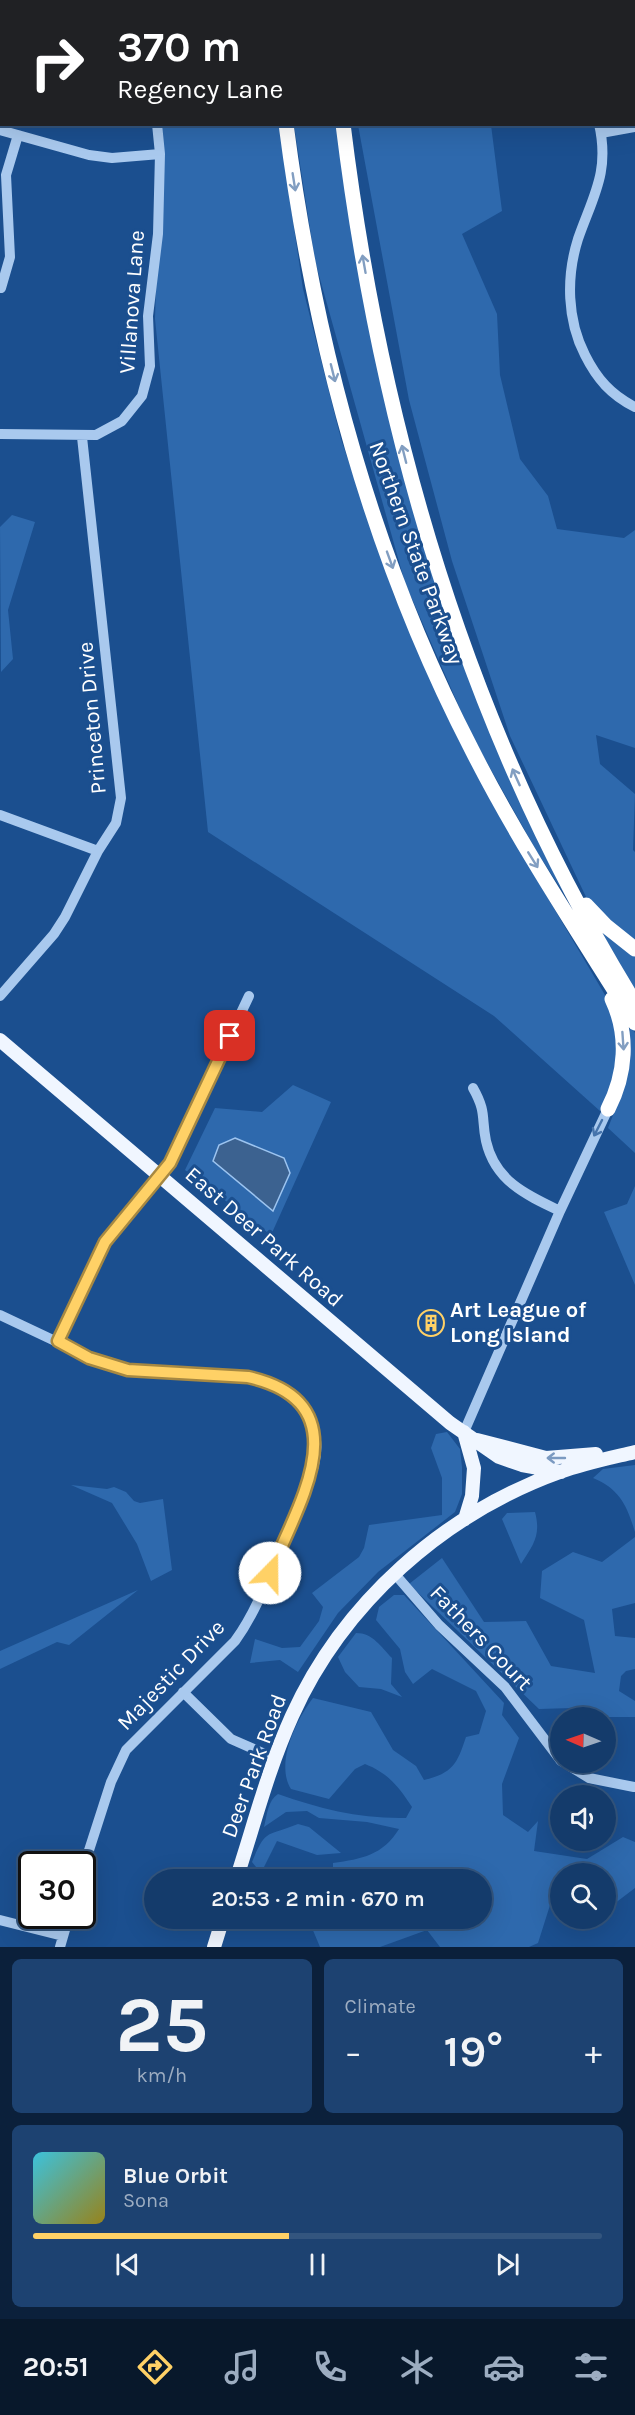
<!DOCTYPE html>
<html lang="en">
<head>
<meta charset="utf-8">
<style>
	body { margin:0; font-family:Karla,sans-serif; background:#1d4271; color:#f1f3f6; height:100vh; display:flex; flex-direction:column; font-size:22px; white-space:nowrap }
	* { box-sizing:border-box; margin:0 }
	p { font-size:20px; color:#9dadc1 }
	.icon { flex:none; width:33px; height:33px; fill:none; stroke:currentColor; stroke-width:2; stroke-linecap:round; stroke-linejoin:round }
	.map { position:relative; height:1947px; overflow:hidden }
	.side { display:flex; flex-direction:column; gap:12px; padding:12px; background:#0b203b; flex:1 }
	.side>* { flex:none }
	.hud { position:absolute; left:0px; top:0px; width:636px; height:126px; box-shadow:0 6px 24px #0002,0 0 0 2px #33557e; background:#202124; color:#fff; overflow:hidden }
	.needle { width:39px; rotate:272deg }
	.buttons { position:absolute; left:550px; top:1707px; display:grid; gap:12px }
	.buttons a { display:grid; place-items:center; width:66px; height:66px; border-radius:50%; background:#143b6b; box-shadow:0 6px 24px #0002,0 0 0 2px #33557e; font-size:30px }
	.speed { position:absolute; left:18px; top:1851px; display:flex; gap:12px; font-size:30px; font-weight:700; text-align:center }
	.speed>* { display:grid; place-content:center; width:78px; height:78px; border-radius:50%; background:#143b6b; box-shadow:0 6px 24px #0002,0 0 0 2px #33557e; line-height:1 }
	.speed .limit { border:3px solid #111; border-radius:9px; background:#fff; color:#111 }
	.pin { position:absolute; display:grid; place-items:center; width:51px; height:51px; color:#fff; margin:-26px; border-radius:12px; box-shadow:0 3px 9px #0006 }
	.me { position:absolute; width:66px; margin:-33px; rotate:22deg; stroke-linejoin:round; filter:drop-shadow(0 0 4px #0008) }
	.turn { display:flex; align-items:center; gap:21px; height:126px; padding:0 18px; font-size:27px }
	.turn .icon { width:78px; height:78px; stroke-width:2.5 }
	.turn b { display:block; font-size:42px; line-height:51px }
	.big { font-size:45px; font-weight:600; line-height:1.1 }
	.side .widget { flex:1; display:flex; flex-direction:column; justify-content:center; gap:9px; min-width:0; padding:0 21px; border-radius:9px; background:#1d4271 }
	.side .dial { align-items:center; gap:0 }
	.dial b { font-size:78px; line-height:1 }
	.song { display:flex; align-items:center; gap:18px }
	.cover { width:72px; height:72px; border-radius:9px; background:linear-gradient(135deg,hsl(190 70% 55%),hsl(50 70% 35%)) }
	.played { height:6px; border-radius:3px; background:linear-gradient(90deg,#ffd166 45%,#33557e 45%) }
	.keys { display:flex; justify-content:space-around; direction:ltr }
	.heat { display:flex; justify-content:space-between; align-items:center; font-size:33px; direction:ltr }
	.side .tiles { flex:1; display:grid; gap:12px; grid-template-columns:1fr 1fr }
	.widget:last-child { grid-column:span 2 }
	.trip { position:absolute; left:144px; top:1869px; width:348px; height:60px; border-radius:30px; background:#143b6b; box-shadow:0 6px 24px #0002,0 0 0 2px #33557e; font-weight:600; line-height:60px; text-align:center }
	.menu { display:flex; height:96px; justify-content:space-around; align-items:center; background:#08182b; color:#9dadc1 }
	.menu .icon { width:42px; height:42px }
	.menu .active { color:#ffd166 }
	.menu b { font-size:27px; color:#f1f3f6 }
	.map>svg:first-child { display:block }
</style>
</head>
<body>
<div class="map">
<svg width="635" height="1947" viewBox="0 0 635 1947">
	<rect width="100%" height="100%" fill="#1b4f8f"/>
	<path fill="#2e69ad" d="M 161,125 L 279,125 L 303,289 L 341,439 L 395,598 L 492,803 L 615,1012 C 623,1059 619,1068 600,1111 L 494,1016 L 208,832 L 155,319 Z
		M 294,125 L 339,125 L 405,475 L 572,906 L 537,852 L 471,734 L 405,583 L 315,261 Z
		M 358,125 L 491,125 L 502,211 L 462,234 L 497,314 L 500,375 L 520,459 L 548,496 L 557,529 L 624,538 L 635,530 L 635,748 L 596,735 L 600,764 L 635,794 L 633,850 L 635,852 L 635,943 L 587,899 L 510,736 L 452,561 L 409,400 Z
		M 12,515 L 35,522 L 8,610 L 13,659 L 1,672 L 0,527 Z
		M 600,929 L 635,954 L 635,990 Z
		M 629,1024 L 635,1033 L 635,1153 L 608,1128 C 622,1094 633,1061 629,1024 Z
		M 293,1085 L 331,1102 L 271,1235 L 185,1170 L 215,1108 L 262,1112 Z
		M 635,1186 L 635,1285 L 604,1212 L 627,1204 Z
		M 447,1432 L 460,1449 L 462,1467 L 462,1494 L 455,1512 L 378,1572 L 338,1613 L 298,1672 L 280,1660 L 250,1663 L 255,1639 L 282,1648 L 300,1647 L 319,1621 L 323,1607 L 312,1593 L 359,1557 L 364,1548 L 369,1525 L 442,1515 L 442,1478 L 431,1448 L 436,1434 Z
		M 635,1465 L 635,1532 C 627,1506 620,1489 593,1478 L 603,1469 Z
		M 71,1485 L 107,1489 L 114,1487 L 126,1492 L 134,1501 L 140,1503 L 163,1499 L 172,1570 L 151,1581 L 137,1544 L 112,1503 Z
		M 535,1512 C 541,1535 534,1544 521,1564 L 502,1519 L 507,1513 Z
		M 635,1537 L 635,1603 L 612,1609 L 615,1636 L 635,1638 L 635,1669 L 626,1671 L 621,1676 L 619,1691 L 635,1701 L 635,1717 L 606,1717 L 572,1708 L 539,1709 L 409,1584 L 442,1558 L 484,1622 L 526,1621 L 551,1666 L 595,1673 L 584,1620 L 540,1598 L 542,1571 L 573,1552 L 602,1562 Z
		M 138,1590 L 69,1645 L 57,1642 L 0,1669 L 0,1651 Z
		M 394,1595 L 404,1595 L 504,1703 L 502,1715 L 519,1738 L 502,1784 L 503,1815 L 528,1832 L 538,1821 L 534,1851 L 587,1859 L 623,1837 L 635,1842 L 635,1888 L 606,1910 L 606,1874 L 561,1874 L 561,1906 L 551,1902 L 538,1943 L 529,1947 L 440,1947 L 427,1930 L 380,1947 L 320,1947 L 312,1928 L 318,1919 L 482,1918 L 482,1880 L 333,1879 L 333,1863 C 362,1859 383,1855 399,1829 L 367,1822 L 319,1818 L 307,1811 L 286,1812 L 264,1827 C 267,1815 268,1800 278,1794 C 321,1809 360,1819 406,1818 L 412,1807 C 399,1787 388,1773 365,1764 L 355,1769 L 329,1799 L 291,1789 C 275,1764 296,1720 313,1698 L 371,1712 L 393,1750 L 416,1766 L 424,1780 C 453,1773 457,1764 466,1737 L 479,1734 L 486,1711 L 476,1691 L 432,1669 L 413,1684 L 405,1672 L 400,1649 L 376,1620 L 379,1607 Z
		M 356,1633 C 373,1633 381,1647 392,1658 L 391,1684 L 402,1697 L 381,1689 L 359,1687 L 345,1672 L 338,1657 Z
		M 298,1824 L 309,1827 L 341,1853 L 317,1855 L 277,1841 L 261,1873 L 252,1862 C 266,1828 266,1837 298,1824 Z"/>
	<path fill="#3c6290" stroke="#9cc4f0" stroke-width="1.5" d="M 235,1138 L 284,1158 L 290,1173 L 273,1211 L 213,1161 L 219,1145 Z"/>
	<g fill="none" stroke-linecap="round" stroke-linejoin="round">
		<path stroke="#a9c9ee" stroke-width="10" d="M 111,0 L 113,2
			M 586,2 L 586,0
			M 599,124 C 610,172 593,196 578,239 C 566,277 567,320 585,355 C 597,379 611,395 635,407
			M 0,130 L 89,155 L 112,158 L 160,154
			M 601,133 L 635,127
			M 1,288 L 10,257 L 6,175 L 18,135
			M 0,434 L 96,435 L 122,421 L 142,396 L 150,366 L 148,316 L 158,234 L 160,154 L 157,124
			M 0,815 L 98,851
			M 0,996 L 54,934 L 65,917 L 98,851 L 116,823 L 121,798 L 82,437
			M 473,1088 C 487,1113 481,1117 486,1141 C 495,1181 526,1195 560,1211
			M 0,1315 L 108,1366 L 147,1372 L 248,1376 C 289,1386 326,1418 314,1465 C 308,1489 295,1514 285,1537 C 270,1573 258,1609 235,1641 L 126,1750 L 111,1782 L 82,1872
			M 58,1341 L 105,1242 L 170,1163 L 249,996
			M 464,1432 L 560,1211 L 608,1109
			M 394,1573 L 439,1625 L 505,1687 L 561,1761
			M 183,1692 L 231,1739 L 274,1758
			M 563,1762 L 589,1778 L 634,1787
			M 0,1920 L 63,1936
			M 60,1947 L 69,1916"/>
		<path stroke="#f0f6ff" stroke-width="14" d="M 0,1040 L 450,1423 L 499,1457 L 522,1465 L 561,1472
			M 464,1432 L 474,1468 L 472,1496 L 465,1519
			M 477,1440 L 546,1458 L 596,1454
			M 236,1880 C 254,1825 268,1769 292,1716 C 343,1603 443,1514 560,1472 C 585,1463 610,1458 635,1452
			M 214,1947 L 223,1918"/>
		<path stroke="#fff" stroke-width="15" d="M 273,0 L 273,2
			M 330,0 L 330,2
			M 286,124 C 314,340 372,557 472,750 C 520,845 579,933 635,1023
			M 343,124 C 381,434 470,736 635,1003
			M 586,905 L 606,926 L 635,949
			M 608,1109 C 626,1074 629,1035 612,999"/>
	</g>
	<defs><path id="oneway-shaft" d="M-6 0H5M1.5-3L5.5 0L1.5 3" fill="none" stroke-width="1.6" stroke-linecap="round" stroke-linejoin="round" transform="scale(1.5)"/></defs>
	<g stroke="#829ec1">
		<use href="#oneway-shaft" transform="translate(294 182) rotate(81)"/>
		<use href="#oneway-shaft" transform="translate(364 264) rotate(-100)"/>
		<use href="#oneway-shaft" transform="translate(333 373) rotate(76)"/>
		<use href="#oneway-shaft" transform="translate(404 454) rotate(-104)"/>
		<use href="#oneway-shaft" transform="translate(390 560) rotate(70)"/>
		<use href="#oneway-shaft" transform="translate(516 777) rotate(-114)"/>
		<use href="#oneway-shaft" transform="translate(533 860) rotate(58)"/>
		<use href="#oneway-shaft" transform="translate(623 1041) rotate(86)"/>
	</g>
	<use stroke="#4674ac" href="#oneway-shaft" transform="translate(598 1128) rotate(117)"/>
	<use stroke="#7b9ac1" href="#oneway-shaft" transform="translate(556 1458) rotate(180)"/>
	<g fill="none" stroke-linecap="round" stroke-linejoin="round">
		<defs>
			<path id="route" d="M 230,1036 L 170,1163 L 105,1242 L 58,1341 L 89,1358 L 128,1370 L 248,1377 C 364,1403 298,1504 270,1573"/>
		</defs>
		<use href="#route" stroke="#a68842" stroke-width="15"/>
		<use href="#route" stroke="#ffd166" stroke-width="10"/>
	</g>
	<defs>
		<symbol id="building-ring" viewBox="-11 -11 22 22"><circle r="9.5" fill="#1b4f8f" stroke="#ffd166" stroke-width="1.5"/><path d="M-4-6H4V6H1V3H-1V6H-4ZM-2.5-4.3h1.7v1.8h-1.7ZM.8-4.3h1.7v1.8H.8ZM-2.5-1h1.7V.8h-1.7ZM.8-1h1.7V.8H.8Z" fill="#ffd166"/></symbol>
	</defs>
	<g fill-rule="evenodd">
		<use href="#building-ring" x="416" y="1308" width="30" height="30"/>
	</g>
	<g text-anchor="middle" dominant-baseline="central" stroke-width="6" stroke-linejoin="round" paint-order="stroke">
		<g font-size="22" fill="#fff" stroke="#1b4f8f">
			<text transform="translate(132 302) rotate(-86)">Villanova Lane</text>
			<text transform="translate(416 553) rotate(70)">Northern State Parkway</text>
			<text transform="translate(92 718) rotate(-95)">Princeton Drive</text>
			<text transform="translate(264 1237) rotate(41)">East Deer Park Road</text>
			<text transform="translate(481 1638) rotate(46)">Fathers Court</text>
			<text transform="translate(171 1675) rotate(-46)">Majestic Drive</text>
			<text transform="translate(254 1766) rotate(-70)">Deer Park Road</text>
		</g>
		<g font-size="22" font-weight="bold" fill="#fff" stroke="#1b4f8f" text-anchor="start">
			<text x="450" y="1310">Art League of<tspan x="450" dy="25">Long Island</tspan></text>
		</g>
	</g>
</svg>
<div class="buttons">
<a><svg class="needle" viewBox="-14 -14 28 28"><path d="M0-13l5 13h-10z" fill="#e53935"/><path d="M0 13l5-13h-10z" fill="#9dadc1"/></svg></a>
<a><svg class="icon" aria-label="sound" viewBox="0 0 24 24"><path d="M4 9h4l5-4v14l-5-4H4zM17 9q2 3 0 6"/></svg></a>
<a><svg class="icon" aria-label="search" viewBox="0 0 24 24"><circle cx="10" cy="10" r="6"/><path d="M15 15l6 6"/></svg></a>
</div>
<div class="speed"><div class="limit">30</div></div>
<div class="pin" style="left:230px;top:1036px;background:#d93025"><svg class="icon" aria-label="arrive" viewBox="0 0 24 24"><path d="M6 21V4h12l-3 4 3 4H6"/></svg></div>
<svg class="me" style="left:270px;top:1573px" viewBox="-20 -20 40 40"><circle r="19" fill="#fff"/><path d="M0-13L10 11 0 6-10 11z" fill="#ffd166"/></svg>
<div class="trip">20:53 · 2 min · 670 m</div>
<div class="hud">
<div class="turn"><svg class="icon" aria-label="right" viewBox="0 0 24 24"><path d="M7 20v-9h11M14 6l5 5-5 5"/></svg><div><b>370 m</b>Regency Lane</div></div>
</div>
</div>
<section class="side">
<div class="tiles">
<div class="widget dial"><b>25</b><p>km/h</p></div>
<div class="widget"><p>Climate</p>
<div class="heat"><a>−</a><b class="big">19°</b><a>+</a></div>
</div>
<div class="widget">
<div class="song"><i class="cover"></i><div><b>Blue Orbit</b><p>Sona</p></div></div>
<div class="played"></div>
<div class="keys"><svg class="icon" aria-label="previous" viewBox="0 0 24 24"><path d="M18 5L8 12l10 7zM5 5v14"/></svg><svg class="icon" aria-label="pause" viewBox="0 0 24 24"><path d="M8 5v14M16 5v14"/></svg><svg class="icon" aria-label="next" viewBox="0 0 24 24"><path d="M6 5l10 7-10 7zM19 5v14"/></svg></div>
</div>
</div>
</section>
<nav class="menu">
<b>20:51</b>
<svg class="icon active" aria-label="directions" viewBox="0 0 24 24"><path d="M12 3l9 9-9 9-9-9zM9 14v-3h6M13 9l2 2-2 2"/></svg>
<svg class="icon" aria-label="music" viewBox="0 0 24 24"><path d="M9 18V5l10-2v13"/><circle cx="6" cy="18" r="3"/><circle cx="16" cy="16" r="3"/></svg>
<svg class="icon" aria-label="phone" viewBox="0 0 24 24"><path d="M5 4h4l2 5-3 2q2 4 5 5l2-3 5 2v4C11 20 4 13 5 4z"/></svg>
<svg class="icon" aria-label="climate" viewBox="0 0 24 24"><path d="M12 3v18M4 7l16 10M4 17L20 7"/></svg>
<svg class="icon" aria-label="car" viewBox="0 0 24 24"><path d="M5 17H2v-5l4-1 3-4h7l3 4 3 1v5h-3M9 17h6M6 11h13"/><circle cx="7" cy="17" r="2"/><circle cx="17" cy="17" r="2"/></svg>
<svg class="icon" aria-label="filters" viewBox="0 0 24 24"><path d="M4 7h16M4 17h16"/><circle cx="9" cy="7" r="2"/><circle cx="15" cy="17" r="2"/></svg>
</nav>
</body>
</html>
